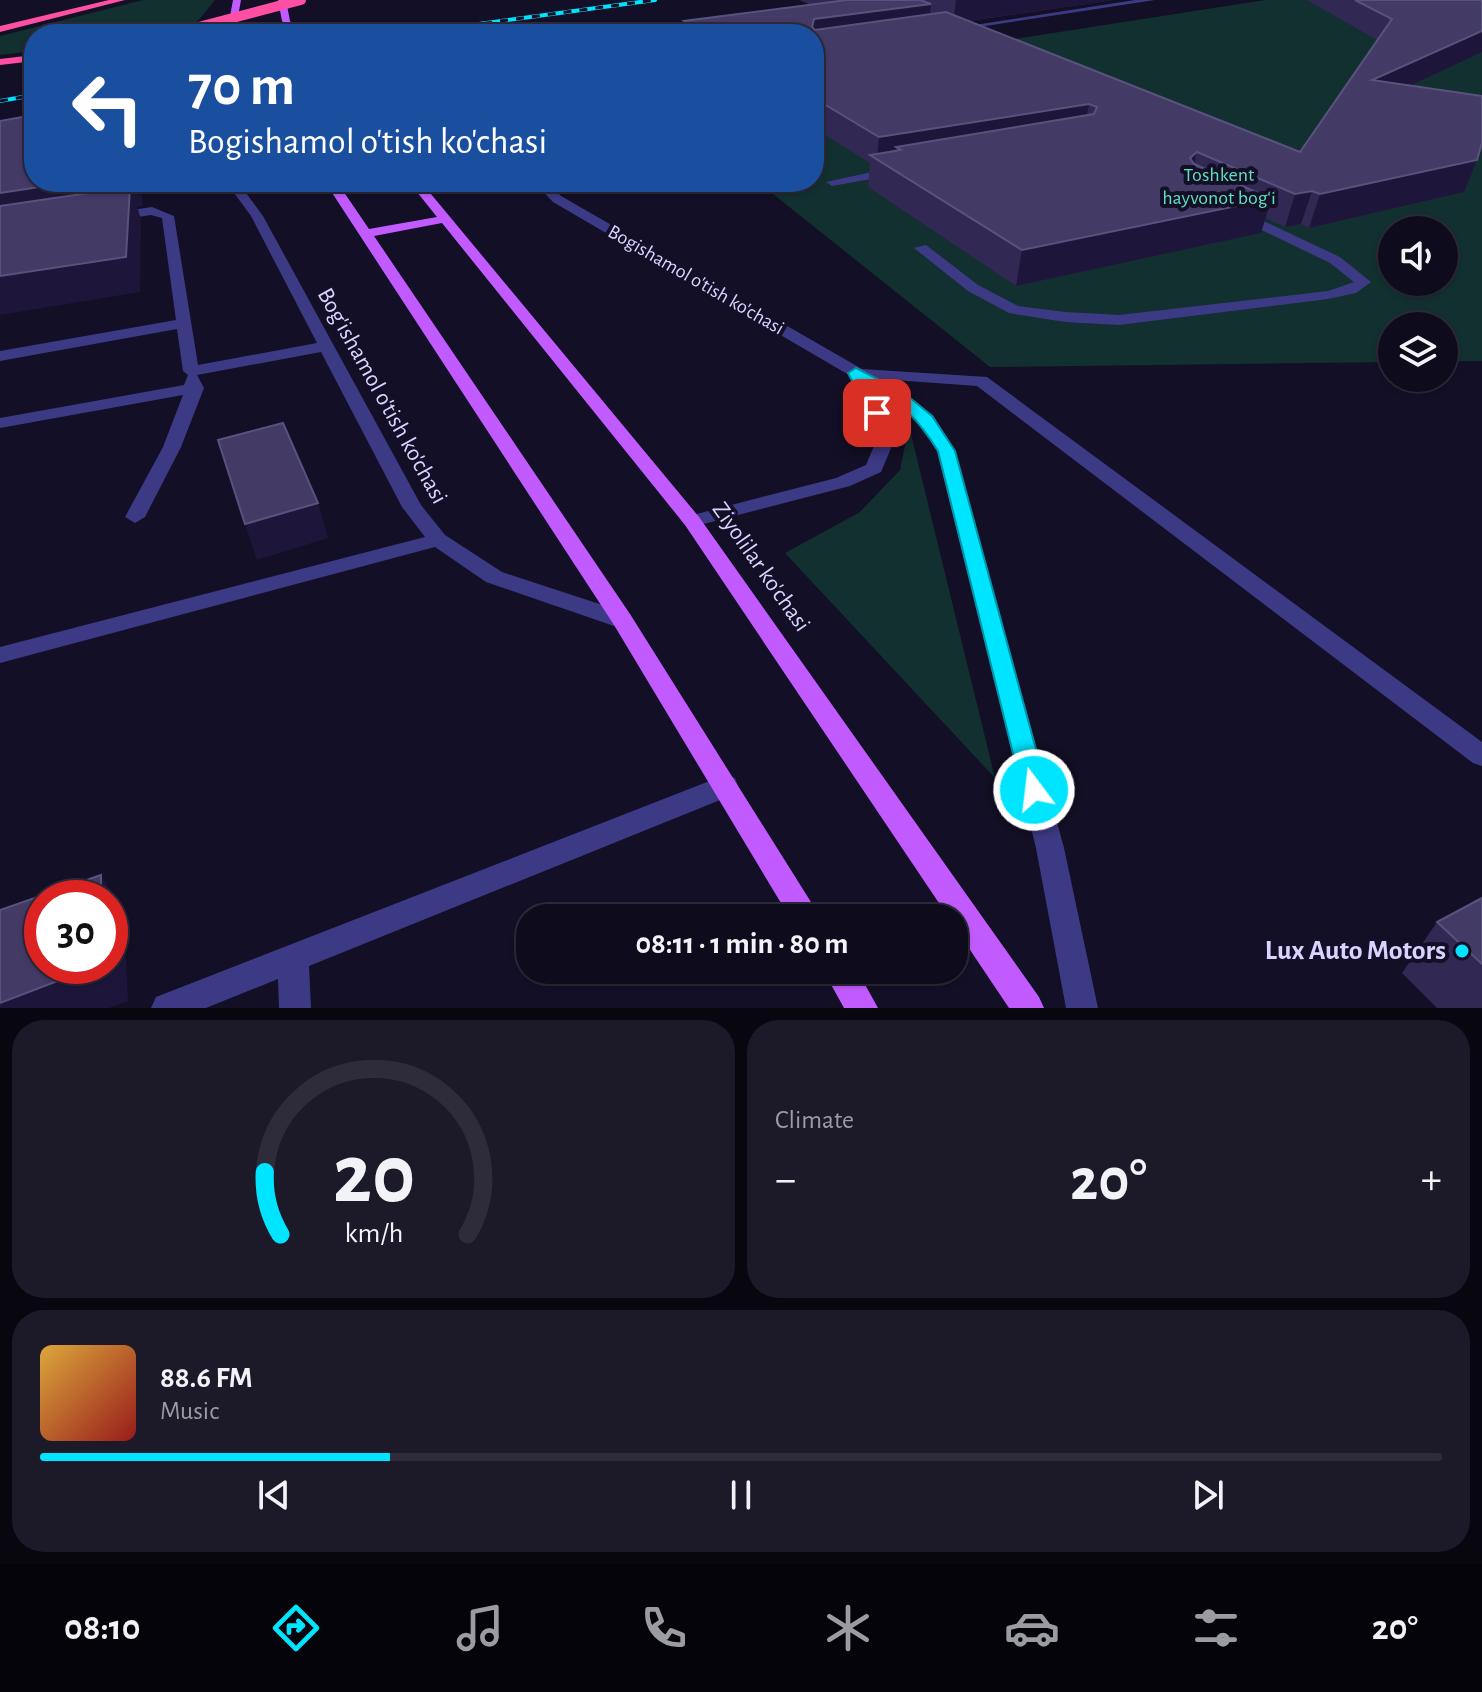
<!DOCTYPE html>
<html lang="en">
<head>
<meta charset="utf-8">
<style>
	body { margin:0; font-family:"Alegreya Sans",sans-serif; background:#1c1929; color:#f1f3f6; height:100vh; display:flex; flex-direction:column; font-size:30px; white-space:nowrap }
	* { box-sizing:border-box; margin:0 }
	p { font-size:26px; color:#9b9ba3 }
	.icon { flex:none; width:44px; height:44px; fill:none; stroke:currentColor; stroke-width:2; stroke-linecap:round; stroke-linejoin:round }
	.map { position:relative; height:1008px; overflow:hidden }
	.panel { display:flex; flex-direction:column; gap:12px; padding:12px; background:#08060f; flex:1 }
	.panel>* { flex:none }
	.hud { position:absolute; left:24px; top:24px; width:800px; height:168px; border-radius:32px; box-shadow:0 2px 6px #0004,0 0 0 2px #2e2b3b; background:#1a4fa0; color:#fff; overflow:hidden }
	.controls { position:absolute; left:1378px; top:216px; display:grid; gap:16px }
	.controls a { display:grid; place-items:center; width:80px; height:80px; border-radius:50%; background:#0e0b1c; box-shadow:0 2px 6px #0004,0 0 0 2px #2e2b3b; font-size:40px }
	.speed { position:absolute; left:24px; top:880px; display:flex; gap:16px; font-size:40px; font-weight:700; text-align:center }
	.speed>* { display:grid; place-content:center; width:104px; height:104px; border-radius:50%; background:#0e0b1c; box-shadow:0 2px 6px #0004,0 0 0 2px #2e2b3b; line-height:1 }
	.speed .limit { border:12px solid #d22; background:#fff; color:#111 }
	.pin { position:absolute; display:grid; place-items:center; width:68px; height:68px; color:#fff; margin:-34px; border-radius:16px; box-shadow:0 4px 12px #0006 }
	.me { position:absolute; width:88px; margin:-44px; rotate:345deg; stroke-linejoin:round; filter:drop-shadow(0 0 6px #0008) }
	.turn { display:flex; align-items:center; gap:28px; height:168px; padding:0 32px; font-size:36px }
	.turn .icon { width:104px; height:104px; stroke-width:2.5 }
	.turn b { display:block; font-size:56px; line-height:68px }
	.big { font-size:60px; font-weight:600; line-height:1.1 }
	.panel .widget { flex:1; display:flex; flex-direction:column; justify-content:center; gap:12px; min-width:0; padding:0 28px; border-radius:32px; background:#1c1929 }
	.panel .dial { align-items:center; gap:0 }
	.dial svg { height:208px; overflow:visible; fill:none; stroke:#2e2b3b; stroke-width:7; stroke-linecap:round; text-anchor:middle }
	.dial text { fill:#f1f3f6; stroke:none }
	.song { display:flex; align-items:center; gap:24px }
	.cover { width:96px; height:96px; border-radius:12px; background:linear-gradient(135deg,hsl(40 70% 55%),hsl(0 70% 35%)) }
	.played { height:8px; border-radius:4px; background:linear-gradient(90deg,#00e5ff 25%,#2e2b3b 25%) }
	.keys { display:flex; justify-content:space-around; direction:ltr }
	.heat { display:flex; justify-content:space-between; align-items:center; font-size:44px; direction:ltr }
	.panel .tiles { flex:1; display:grid; gap:12px; grid-template-columns:1fr 1fr }
	.widget:last-child { grid-column:span 2 }
	.trip { position:absolute; left:516px; top:904px; width:452px; height:80px; border-radius:32px; background:#0e0b1c; box-shadow:0 2px 6px #0004,0 0 0 2px #2e2b3b; font-weight:600; line-height:80px; text-align:center }
	.dock { display:flex; height:128px; justify-content:space-around; align-items:center; background:#06040b; color:#9b9ba3 }
	.dock .icon { width:56px; height:56px }
	.dock .current { color:#00e5ff }
	.dock b { font-size:36px; color:#f1f3f6 }
	.map>svg:first-child { display:block }
</style>
</head>
<body>
<div class="map">
<svg width="1482" height="1008" viewBox="0 0 1482 1008">
	<rect width="100%" height="100%" fill="#130f26"/>
	<path fill="#12302f" fill-rule="evenodd" d="M 143,0 L 215,0 L 197,22 L 136,34 L 34,34 L 34,51 L 0,55 L 0,36 Z
		M 1265,0 L 1482,0 L 1482,361 L 1444,361 L 1444,326 L 1392,326 L 1392,362 L 990,367 L 758,182 L 814,182 L 814,70 ZM 1392,230 L 1444,230 L 1444,282 L 1392,282 Z
		M 909,426 L 995,778 L 785,553 L 860,512 L 900,470 Z"/>
	<g fill="none" stroke-linecap="round" stroke-linejoin="round">
		<path fill="#3d3a85" fill-rule="evenodd" d="M 1135,0 L 1155,0 L 953,31 L 949,29 Z
			M 895,167 L 899,168 L 899,174 L 832,186 L 826,182 Z
			M 226,182 L 238,182 L 263,216 L 421,505 L 445,535 L 502,572 L 630,614 L 633,620 L 630,626 L 614,626 L 486,582 L 435,547 L 0,663 L 0,647 L 425,537 L 402,507 L 321,352 L 197,375 L 204,388 L 181,447 L 145,517 L 135,523 L 125,517 L 163,447 L 183,395 L 0,428 L 0,418 L 184,385 L 188,375 L 183,371 L 177,329 L 0,361 L 0,351 L 176,320 L 162,218 L 151,215 L 112,221 L 107,220 L 107,214 L 152,207 L 174,216 L 198,365 L 317,343 L 251,216 Z
			M 534,182 L 547,182 L 561,196 L 862,369 L 987,377 L 1482,742 L 1482,766 L 1473,763 L 977,386 L 880,379 L 933,415 L 955,451 L 1064,848 L 1098,1008 L 1066,1008 L 1036,848 L 937,451 L 920,422 L 873,389 L 897,434 L 881,472 L 850,486 L 692,527 L 685,525 L 682,521 L 685,517 L 836,478 L 866,465 L 879,434 L 849,375 L 553,202 Z
			M 1238,209 L 1340,257 L 1371,282 L 1356,293 L 1328,299 L 1119,325 L 1065,322 L 1009,313 L 968,291 L 914,248 L 926,245 L 978,285 L 1018,306 L 1065,312 L 1119,315 L 1328,291 L 1354,282 L 1330,263 L 1233,216 L 1232,213 Z
			M 725,775 L 735,778 L 738,786 L 735,794 L 309,966 L 311,1008 L 279,1008 L 278,979 L 206,1008 L 151,1008 L 156,997 Z"/>
		<path fill="#c25bff" fill-rule="evenodd" d="M 233,0 L 241,0 L 237,22 L 240,34 L 232,34 L 229,22 Z
			M 278,0 L 286,0 L 290,21 L 301,34 L 293,34 L 282,21 Z
			M 325,182 L 337,182 L 369,229 L 437,217 L 409,182 L 421,182 L 699,517 L 1039,997 L 1044,1008 L 1009,1008 L 954,926 L 954,918 L 949,918 L 685,525 L 442,223 L 374,236 L 630,614 L 821,918 L 790,918 L 614,625 Z
			M 823,970 L 857,970 L 878,1008 L 844,1008 Z"/>
		<path fill="#ff4fa3" fill-rule="evenodd" d="M 109,0 L 125,0 L 0,32 L 0,26 Z
			M 34,55 L 34,61 L 0,65 L 0,59 Z"/>
		<defs>
			<path id="rail" d="M 370,34 L 417,27
				M 405,34 L 655,0
				M 0,101 L 34,95"/>
		</defs>
		<use href="#rail" stroke="#00e5ff" stroke-width="4"/>
		<use href="#rail" stroke="#130f26" stroke-width="3" stroke-dasharray="8" stroke-linecap="butt"/>
		<path stroke="#ff4fa3" stroke-width="10" d="M 172,34 L 301,0"/>
	</g>
	<path fill="#312854" d="M 799,0 L 1114,0 L 969,21 L 1300,152 L 1377,40 L 1307,0 L 1482,0 L 1482,52 L 1410,86 L 1477,160 L 1464,192 L 1309,228 L 1301,224 L 1285,227 L 1265,218 L 1261,233 L 1016,286 L 868,187 L 870,163 L 814,128 L 814,34 L 684,34 L 684,21 L 811,5 Z
		M 1482,898 L 1482,1008 L 1437,1008 L 1402,973 L 1437,922 Z"/>
	<path fill="#1d163a" d="M 956,0 L 1114,0 L 953,23 Z
		M 931,4 L 929,27 L 814,43 L 812,27 L 814,19 Z
		M 1482,31 L 1482,52 L 1363,108 L 1372,80 Z
		M 1089,104 L 1084,133 L 901,150 L 896,147 L 894,165 L 877,159 L 879,137 Z
		M 1197,152 L 1189,184 L 1190,158 Z
		M 1477,160 L 1464,192 L 1309,228 L 1320,194 Z
		M 72,182 L 142,182 L 142,206 L 137,206 L 141,220 L 140,292 L 0,315 L 0,193 Z
		M 1312,191 L 1301,224 L 1285,227 L 1295,194 Z
		M 1271,199 L 1261,233 L 1016,286 L 1022,250 Z
		M 318,503 L 328,538 L 257,560 L 245,524 Z
		M 101,875 L 124,912 L 128,1001 L 109,1008 L 0,1008 L 0,1003 L 97,966 L 110,966 L 110,898 L 101,898 Z"/>
	<path fill="#433a66" stroke="#5a527e" stroke-width="2" d="M 847,0 L 920,0 L 931,4 L 814,19 L 812,27 L 815,30 L 946,12 L 1300,152 L 1392,19 L 1355,0 L 1482,0 L 1482,31 L 1372,80 L 1482,96 L 1482,143 L 1477,160 L 1320,194 L 1312,191 L 1295,194 L 1197,152 L 1190,158 L 1194,164 L 1271,199 L 1022,250 L 870,155 L 901,150 L 896,147 L 1094,114 L 1097,107 L 1089,104 L 879,137 L 814,98 L 814,34 L 705,34 L 684,21 Z
		M 34,115 L 34,182 L 72,182 L 0,193 L 0,121 Z
		M 130,187 L 126,257 L 0,276 L 0,206 Z
		M 283,423 L 318,503 L 245,524 L 218,440 Z
		M 101,875 L 101,898 L 42,898 L 42,966 L 97,966 L 0,1003 L 0,910 Z
		M 1482,898 L 1482,964 L 1437,922 Z"/>
	<path fill="#00e5ff" stroke="#0095a6" stroke-width="2" d="M 856,368 L 903,392 L 932,416 L 955,451 L 1047,790 L 1043,797 L 1034,800 L 1025,797 L 1022,790 L 938,451 C 918,419 905,406 871,388 L 885,413 L 877,418 L 871,417 L 848,373 Z"/>
	<circle fill="#00e5ff" stroke="#130f26" stroke-width="3" cx="1462" cy="951" r="8"/>
	<g text-anchor="middle" dominant-baseline="central" stroke-width="8" stroke-linejoin="round" paint-order="stroke">
		<g font-size="20" fill="#5fe0c0" stroke="#130f26">
			<text x="1219" y="175">Toshkent<tspan x="1219" dy="23">hayvonot bogʻi</tspan></text>
		</g>
		<g font-size="20" fill="#d9d4ff" stroke="#130f26">
			<text transform="translate(696 280) rotate(30)">Bogishamol o'tish ko'chasi</text>
		</g>
		<g font-size="24" fill="#d9d4ff" stroke="#130f26">
			<text transform="translate(382 396) rotate(61)">Bog'ishamol o'tish ko'chasi</text>
			<text transform="translate(761 567) rotate(55)">Ziyolilar ko'chasi</text>
		</g>
		<g font-size="28" font-weight="bold" fill="#d9d4ff" stroke="#130f26" text-anchor="end">
			<text x="1446" y="951">Lux Auto Motors</text>
		</g>
	</g>
</svg>
<div class="controls">
<a><svg class="icon" aria-label="sound" viewBox="0 0 24 24"><path d="M4 9h4l5-4v14l-5-4H4zM17 9q2 3 0 6"/></svg></a>
<a><svg class="icon" aria-label="layers" viewBox="0 0 24 24"><path d="M12 4l9 5-9 5-9-5zM3 14l9 5 9-5"/></svg></a>
</div>
<div class="speed"><div class="limit">30</div></div>
<div class="pin" style="left:877px;top:413px;background:#d93025"><svg class="icon" aria-label="arrive" viewBox="0 0 24 24"><path d="M6 21V4h12l-3 4 3 4H6"/></svg></div>
<svg class="me" style="left:1034px;top:790px" viewBox="-20 -20 40 40"><circle r="17" fill="#00e5ff" stroke="#fff" stroke-width="3"/><path d="M0-11L8 9 0 5-8 9z" fill="#fff"/></svg>
<div class="trip">08:11 · 1 min · 80 m</div>
<div class="hud">
<div class="turn"><svg class="icon" aria-label="left" viewBox="0 0 24 24"><path d="M17 20v-9H6M10 6l-5 5 5 5"/></svg><div><b>70 m</b>Bogishamol o'tish ko'chasi</div></div>
</div>
</div>
<section class="panel">
<div class="tiles">
<div class="widget dial"><svg viewBox="0 0 100 80">
<path d="M14 69A42 42 0 1 1 86 69"/>
<path d="M14 69A42 42 0 0 1 8 45" stroke="#00e5ff"/>
<text x="50" y="56" font-size="32" font-weight="700">20</text>
<text x="50" y="72" font-size="11">km/h</text>
</svg></div>
<div class="widget"><p>Climate</p>
<div class="heat"><a>−</a><b class="big">20°</b><a>+</a></div>
</div>
<div class="widget">
<div class="song"><i class="cover"></i><div><b>88.6 FM</b><p>Music</p></div></div>
<div class="played"></div>
<div class="keys"><svg class="icon" aria-label="previous" viewBox="0 0 24 24"><path d="M18 5L8 12l10 7zM5 5v14"/></svg><svg class="icon" aria-label="pause" viewBox="0 0 24 24"><path d="M8 5v14M16 5v14"/></svg><svg class="icon" aria-label="next" viewBox="0 0 24 24"><path d="M6 5l10 7-10 7zM19 5v14"/></svg></div>
</div>
</div>
</section>
<nav class="dock">
<b>08:10</b>
<svg class="icon current" aria-label="directions" viewBox="0 0 24 24"><path d="M12 3l9 9-9 9-9-9zM9 14v-3h6M13 9l2 2-2 2"/></svg>
<svg class="icon" aria-label="music" viewBox="0 0 24 24"><path d="M9 18V5l10-2v13"/><circle cx="6" cy="18" r="3"/><circle cx="16" cy="16" r="3"/></svg>
<svg class="icon" aria-label="phone" viewBox="0 0 24 24"><path d="M5 4h4l2 5-3 2q2 4 5 5l2-3 5 2v4C11 20 4 13 5 4z"/></svg>
<svg class="icon" aria-label="climate" viewBox="0 0 24 24"><path d="M12 3v18M4 7l16 10M4 17L20 7"/></svg>
<svg class="icon" aria-label="car" viewBox="0 0 24 24"><path d="M5 17H2v-5l4-1 3-4h7l3 4 3 1v5h-3M9 17h6M6 11h13"/><circle cx="7" cy="17" r="2"/><circle cx="17" cy="17" r="2"/></svg>
<svg class="icon" aria-label="filters" viewBox="0 0 24 24"><path d="M4 7h16M4 17h16"/><circle cx="9" cy="7" r="2"/><circle cx="15" cy="17" r="2"/></svg>
<b>20°</b>
</nav>
</body>
</html>
